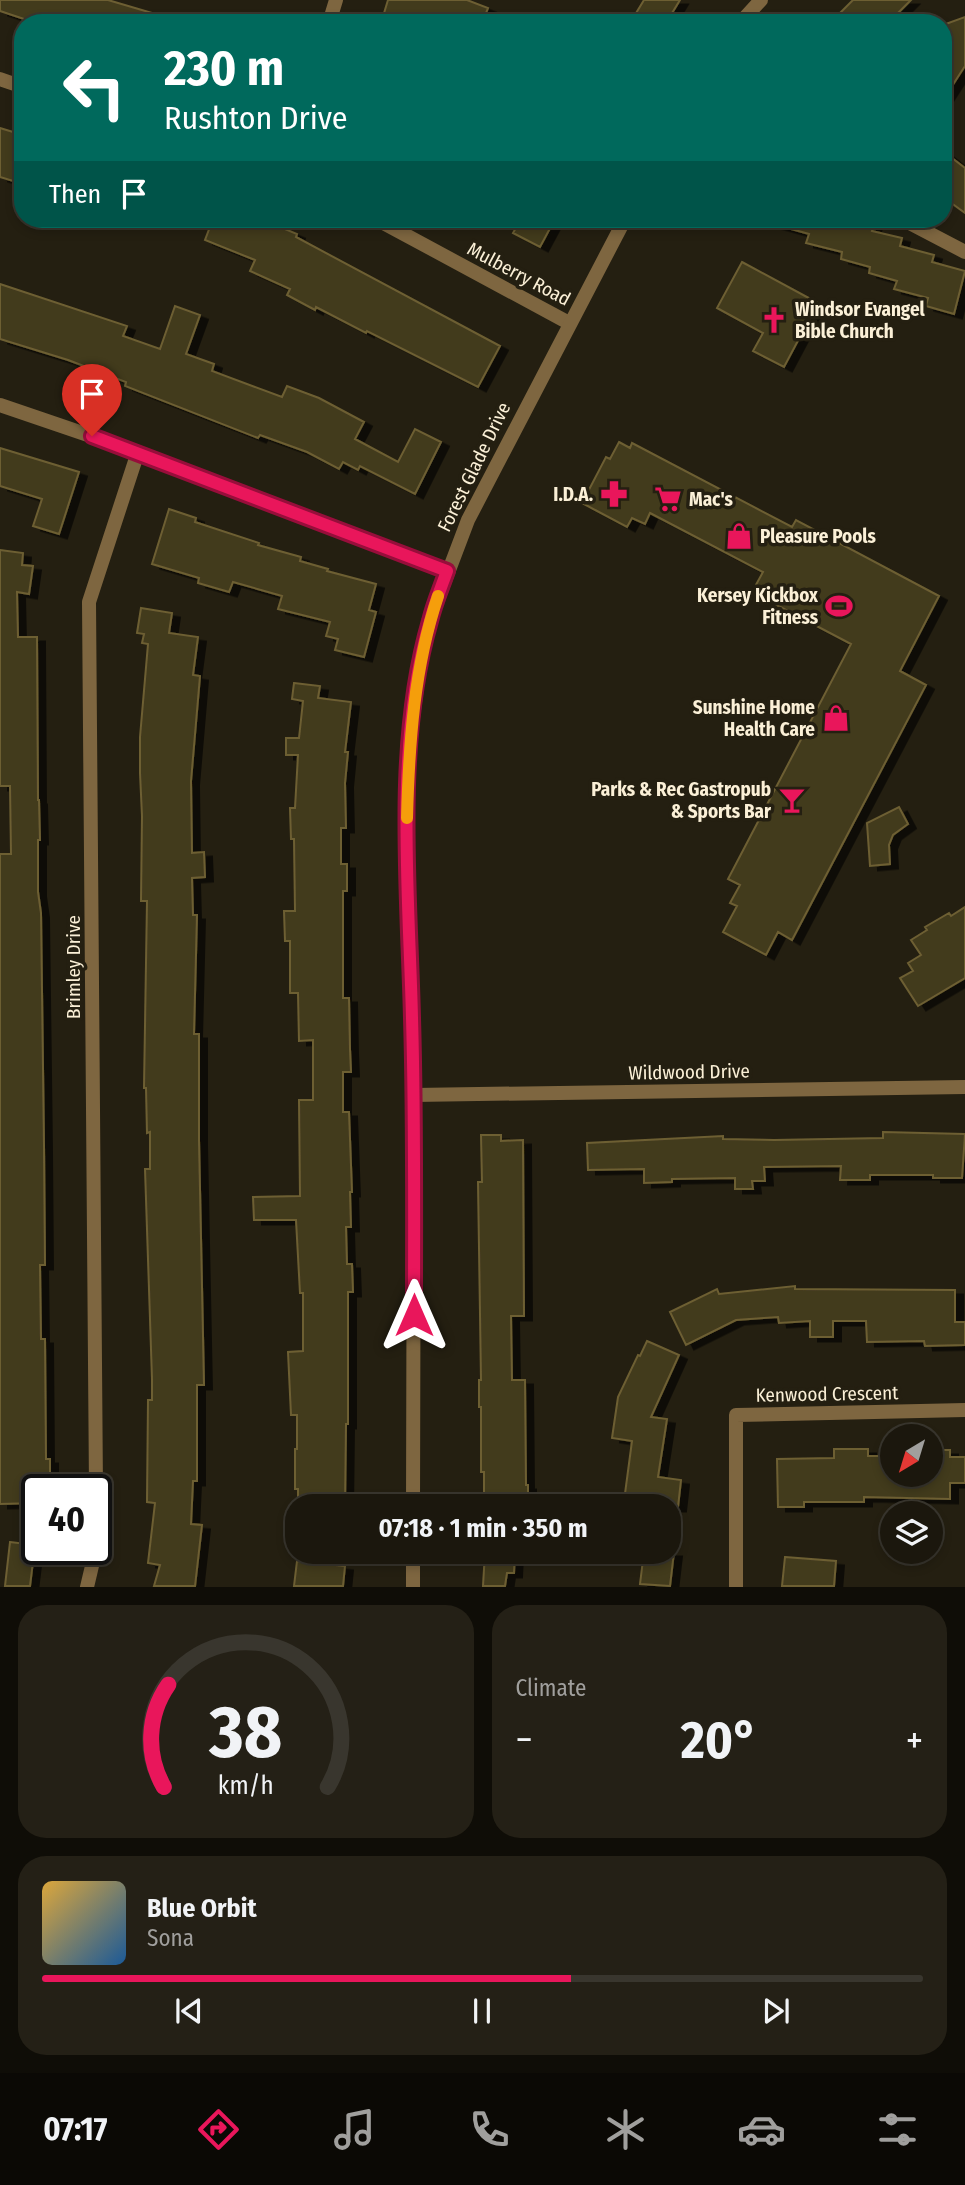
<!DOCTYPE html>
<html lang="en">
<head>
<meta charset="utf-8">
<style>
	body { margin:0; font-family:"Fira Sans Condensed",sans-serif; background:#242016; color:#f1f3f6; height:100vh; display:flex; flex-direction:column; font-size:26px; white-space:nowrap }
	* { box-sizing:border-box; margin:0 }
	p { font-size:23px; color:#a09f9d }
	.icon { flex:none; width:38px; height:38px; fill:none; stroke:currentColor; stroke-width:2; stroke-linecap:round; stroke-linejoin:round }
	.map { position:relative; height:1587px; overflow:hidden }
	.details { display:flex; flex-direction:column; gap:18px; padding:18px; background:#0f0d07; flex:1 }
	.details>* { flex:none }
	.guide { position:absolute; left:14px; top:14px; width:938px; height:214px; border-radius:28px; box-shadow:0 4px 10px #0003,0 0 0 2px #39362e; background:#00695c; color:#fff; overflow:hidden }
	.needle { width:46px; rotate:218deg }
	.tools { position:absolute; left:880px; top:1424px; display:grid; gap:14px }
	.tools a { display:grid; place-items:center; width:63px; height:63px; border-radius:50%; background:#1b170d; box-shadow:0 4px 10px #0003,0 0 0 2px #39362e; font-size:35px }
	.speed { position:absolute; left:21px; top:1474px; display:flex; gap:14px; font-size:35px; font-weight:700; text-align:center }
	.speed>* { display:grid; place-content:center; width:91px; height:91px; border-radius:50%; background:#1b170d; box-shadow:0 4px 10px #0003,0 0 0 2px #39362e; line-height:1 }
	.speed .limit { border:4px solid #111; border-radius:10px; background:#fff; color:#111 }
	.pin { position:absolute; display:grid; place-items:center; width:60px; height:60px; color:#fff; margin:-72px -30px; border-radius:50% 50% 50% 0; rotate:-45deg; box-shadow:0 0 7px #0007 }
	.pin .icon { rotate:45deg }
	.me { position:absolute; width:77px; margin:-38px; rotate:0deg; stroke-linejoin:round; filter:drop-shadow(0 0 5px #0008) }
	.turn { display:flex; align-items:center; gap:24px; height:147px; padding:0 35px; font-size:32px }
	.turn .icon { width:91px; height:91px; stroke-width:2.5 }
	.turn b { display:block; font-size:49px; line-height:60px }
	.then { display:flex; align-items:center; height:66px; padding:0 35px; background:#0003; gap:14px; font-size:26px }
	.big { font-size:52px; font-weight:700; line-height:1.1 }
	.details .tile { flex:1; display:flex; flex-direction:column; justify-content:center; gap:10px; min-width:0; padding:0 24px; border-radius:28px; background:#242016 }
	.details .dial { align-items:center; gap:0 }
	.dial svg { height:182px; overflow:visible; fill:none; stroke:#39362e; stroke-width:7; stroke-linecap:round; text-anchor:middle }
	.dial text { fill:#f1f3f6; stroke:none }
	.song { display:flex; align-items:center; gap:21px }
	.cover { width:84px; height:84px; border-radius:10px; background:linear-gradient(135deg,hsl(40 70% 55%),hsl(210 70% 35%)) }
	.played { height:7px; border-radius:4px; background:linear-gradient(90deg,#e9165b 60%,#39362e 60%) }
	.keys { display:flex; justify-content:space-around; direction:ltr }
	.heat { display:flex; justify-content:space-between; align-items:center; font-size:38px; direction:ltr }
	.details .tiles { flex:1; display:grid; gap:18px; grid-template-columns:1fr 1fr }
	.tile:last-child { grid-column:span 2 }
	.trip { position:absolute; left:285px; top:1494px; width:396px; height:70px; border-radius:28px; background:#1b170d; box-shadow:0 4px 10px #0003,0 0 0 2px #39362e; font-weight:700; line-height:70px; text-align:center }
	.menu { display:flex; height:112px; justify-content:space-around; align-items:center; background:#0b0905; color:#a09f9d }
	.menu .icon { width:49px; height:49px }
	.menu .active { color:#e9165b }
	.menu b { font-size:32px; color:#f1f3f6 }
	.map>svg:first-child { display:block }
</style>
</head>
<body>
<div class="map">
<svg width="965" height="1587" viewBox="0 0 965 1587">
	<defs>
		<filter id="shadow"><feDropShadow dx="8" dy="4.5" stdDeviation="0" flood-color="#0009"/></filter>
	</defs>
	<rect width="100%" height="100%" fill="#241f11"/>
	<path fill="#433a1f" stroke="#6d5f33" stroke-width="2" filter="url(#shadow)" d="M 0,0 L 108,0 L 169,18 L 169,23 L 36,23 L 0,11 Z
		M 388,0 L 467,0 L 488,8 L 482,23 L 381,23 Z
		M 644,0 L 680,0 L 666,23 L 630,23 Z
		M 853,0 L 911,0 L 888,23 L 830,23 Z
		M 965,17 L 965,66 L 943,100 L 943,25 Z
		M 0,128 L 23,135 L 23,184 L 0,177 Z
		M 943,151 L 965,168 L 965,213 L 943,197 Z
		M 213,219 L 261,219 L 297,234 L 296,237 L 500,346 L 478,387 L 367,331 L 366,333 L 316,307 L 315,310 L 287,295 L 290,289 L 250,271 L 255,260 L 205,240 Z
		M 521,219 L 555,219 L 540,247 L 513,233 Z
		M 773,219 L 854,219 L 874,224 L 872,231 L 902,238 L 900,246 L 934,255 L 932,262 L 965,271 L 954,314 L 926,306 L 928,298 L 894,289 L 897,281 L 869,273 L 870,267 L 841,259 L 842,252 L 806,243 L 809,234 L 773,224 Z
		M 742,262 L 818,303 L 784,367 L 753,351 L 763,333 L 717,308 Z
		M 0,284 L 127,326 L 123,336 L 160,349 L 175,306 L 200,315 L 186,354 L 214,364 L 212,371 L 282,397 L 287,386 L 319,398 L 364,422 L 355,439 L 398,462 L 415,429 L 441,442 L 415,494 L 360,466 L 358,470 L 343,462 L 339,469 L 307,452 L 260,435 L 258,438 L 125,386 L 126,382 L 68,360 L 0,339 Z
		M 619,442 L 630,448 L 632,443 L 792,527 L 796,520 L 939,596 L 900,671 L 926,685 L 792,940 L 778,932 L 766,955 L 723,932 L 737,906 L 730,903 L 740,885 L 728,879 L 851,644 L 752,592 L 763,572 L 650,513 L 645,524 L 632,518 L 627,527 L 582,503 L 606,457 L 610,459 Z
		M 0,448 L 79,472 L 59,534 L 33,526 L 42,499 L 0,486 Z
		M 169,509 L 196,518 L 195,522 L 259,543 L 258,545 L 301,557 L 300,561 L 328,569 L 327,571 L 376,584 L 369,610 L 376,612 L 364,657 L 335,650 L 338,639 L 326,636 L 330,622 L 278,609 L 282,596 L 233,582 L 229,592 L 198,583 L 199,578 L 152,564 Z
		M 0,550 L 23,553 L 22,565 L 33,566 L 29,594 L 17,592 L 18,637 L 37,637 L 38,800 L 39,800 L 40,840 L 38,840 L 38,892 L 41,913 L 44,1146 L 45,1265 L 40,1265 L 41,1339 L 45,1339 L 46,1459 L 50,1459 L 50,1489 L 37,1489 L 37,1503 L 0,1504 L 0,854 L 11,854 L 10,786 L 0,786 Z
		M 141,608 L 172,613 L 169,633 L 198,637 L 193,675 L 200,676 L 191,781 L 192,853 L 204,852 L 205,877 L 192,878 L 193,915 L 197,915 L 194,1034 L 199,1034 L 199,1140 L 204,1385 L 197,1385 L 197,1481 L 193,1481 L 191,1524 L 202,1525 L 195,1586 L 154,1586 L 160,1565 L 148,1563 L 155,1503 L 147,1502 L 148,1400 L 152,1400 L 152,1379 L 145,1169 L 150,1169 L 150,1132 L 147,1133 L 146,1088 L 144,1088 L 147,901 L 141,901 L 142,816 L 140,773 L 140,737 L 148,644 L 142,643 L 144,634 L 137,633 Z
		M 294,683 L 320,686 L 318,698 L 351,702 L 345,752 L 348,752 L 345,783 L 346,828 L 341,828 L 341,864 L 347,864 L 347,891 L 343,891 L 343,998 L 349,998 L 350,1049 L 351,1072 L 343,1072 L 343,1112 L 349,1112 L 352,1192 L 350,1192 L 351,1227 L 346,1227 L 347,1264 L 352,1264 L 353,1292 L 348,1292 L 348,1424 L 346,1424 L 345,1507 L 298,1507 L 298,1489 L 295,1489 L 295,1449 L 297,1449 L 297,1415 L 291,1415 L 288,1352 L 303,1351 L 303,1293 L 300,1293 L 296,1220 L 254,1220 L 253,1197 L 300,1196 L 299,1100 L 313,1100 L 313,1040 L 299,1041 L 298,993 L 290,993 L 290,941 L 285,941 L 284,911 L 295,911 L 294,839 L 291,839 L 290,808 L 295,808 L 298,755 L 286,755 L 286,738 L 299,738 L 303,701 L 292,699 Z
		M 899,807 L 908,824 L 893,835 L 889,845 L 890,864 L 870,866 L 867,823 Z
		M 965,907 L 965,978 L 918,1006 L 900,978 L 913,971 L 908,963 L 921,955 L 911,940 L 927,930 L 925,927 L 949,913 L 951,916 Z
		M 883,1132 L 965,1134 L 962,1178 L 933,1178 L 933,1175 L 870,1175 L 870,1180 L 840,1180 L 841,1166 L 764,1167 L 765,1181 L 752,1181 L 753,1189 L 735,1189 L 735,1178 L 672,1179 L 672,1182 L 644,1183 L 644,1169 L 588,1170 L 587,1143 L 723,1136 L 723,1139 L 774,1140 L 883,1138 Z
		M 481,1135 L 501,1135 L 501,1141 L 523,1140 L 524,1316 L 511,1316 L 512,1380 L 525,1380 L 526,1485 L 528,1485 L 528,1507 L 484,1507 L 484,1472 L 481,1472 L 481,1407 L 479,1407 L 479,1380 L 481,1380 L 478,1182 L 482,1182 Z
		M 795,1286 L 795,1289 L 955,1290 L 955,1322 L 965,1322 L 965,1345 L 925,1346 L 924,1341 L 867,1342 L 866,1321 L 833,1321 L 833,1337 L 810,1337 L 810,1321 L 779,1323 L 778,1317 L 736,1320 L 686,1345 L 670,1312 L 717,1289 L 719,1294 Z
		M 647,1341 L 679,1355 L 651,1417 L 667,1419 L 658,1477 L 681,1480 L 678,1507 L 653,1507 L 653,1504 L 624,1501 L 632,1441 L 612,1438 L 618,1397 L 638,1355 L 640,1356 Z
		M 834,1449 L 868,1449 L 868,1456 L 891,1456 L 891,1475 L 931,1475 L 931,1450 L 950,1450 L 950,1457 L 965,1457 L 965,1483 L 950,1483 L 950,1499 L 864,1497 L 864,1502 L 804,1502 L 804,1507 L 778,1507 L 777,1459 L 834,1458 Z
		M 10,1542 L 35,1545 L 30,1586 L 5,1586 Z
		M 485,1552 L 515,1552 L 514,1573 L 507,1573 L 505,1586 L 483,1586 Z
		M 644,1552 L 674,1552 L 670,1586 L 640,1584 Z
		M 785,1557 L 836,1561 L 834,1586 L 782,1586 Z
		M 297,1561 L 345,1566 L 343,1586 L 294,1586 Z"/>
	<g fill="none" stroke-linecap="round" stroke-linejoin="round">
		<path stroke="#7e6640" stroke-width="14" d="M 329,23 L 336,0
			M 0,79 L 23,87
			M 376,219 L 569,323
			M 902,219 L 965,252
			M 0,405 L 138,452 L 447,571
			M 414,1095 L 965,1087
			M 96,1489 L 89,602 L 138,452
			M 87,1587 L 96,1549
			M 736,1587 L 736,1415 L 965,1410"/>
		<path stroke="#7e6640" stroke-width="14" d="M 740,23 L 761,0
			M 413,1507 L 414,1095 L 407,825 L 409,749 L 418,679 L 429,623 L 468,520 L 625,219
			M 413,1587 L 413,1552"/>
	</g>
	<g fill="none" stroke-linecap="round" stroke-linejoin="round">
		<defs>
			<path id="route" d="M 92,436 L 447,571 C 441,588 434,604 430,621 C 394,744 409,891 412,1018 C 415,1117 414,1216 414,1315"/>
		</defs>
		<use href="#route" stroke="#970e3b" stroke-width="18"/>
		<use href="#route" stroke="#e9165b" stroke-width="12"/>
		<path stroke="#f59e0b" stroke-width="12" d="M 407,818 C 409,743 414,667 438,596"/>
	</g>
	<defs>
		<symbol id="church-bare" viewBox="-9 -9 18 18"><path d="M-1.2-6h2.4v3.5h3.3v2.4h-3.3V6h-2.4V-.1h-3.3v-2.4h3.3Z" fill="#e9165b" stroke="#241f11" stroke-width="2.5" paint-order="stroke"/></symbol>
		<symbol id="pharmacy-bare" viewBox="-9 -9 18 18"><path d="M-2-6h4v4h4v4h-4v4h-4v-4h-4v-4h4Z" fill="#e9165b" stroke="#241f11" stroke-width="2.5" paint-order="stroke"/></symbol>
		<symbol id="supermarket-bare" viewBox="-9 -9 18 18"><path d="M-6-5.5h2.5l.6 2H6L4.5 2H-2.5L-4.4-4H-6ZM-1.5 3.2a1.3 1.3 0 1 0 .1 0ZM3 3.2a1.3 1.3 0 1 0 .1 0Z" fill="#e9165b" stroke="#241f11" stroke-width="2.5" paint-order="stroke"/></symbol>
		<symbol id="shop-bare" viewBox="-9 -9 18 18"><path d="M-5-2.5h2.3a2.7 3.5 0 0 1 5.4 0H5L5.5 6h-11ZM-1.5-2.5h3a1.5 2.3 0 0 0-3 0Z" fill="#e9165b" stroke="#241f11" stroke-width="2.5" paint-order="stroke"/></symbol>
		<symbol id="stadium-bare" viewBox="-9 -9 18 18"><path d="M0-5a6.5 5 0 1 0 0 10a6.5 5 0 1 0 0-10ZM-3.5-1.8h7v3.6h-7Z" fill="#e9165b" stroke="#241f11" stroke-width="2.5" paint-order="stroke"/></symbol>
		<symbol id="bar-bare" viewBox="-9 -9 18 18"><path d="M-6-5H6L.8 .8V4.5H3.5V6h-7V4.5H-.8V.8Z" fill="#e9165b" stroke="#241f11" stroke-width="2.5" paint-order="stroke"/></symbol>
	</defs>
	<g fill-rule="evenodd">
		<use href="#church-bare" x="755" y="301" width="38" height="38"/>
		<use href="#pharmacy-bare" x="595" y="475" width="38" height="38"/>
		<use href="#supermarket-bare" x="649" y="480" width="38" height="38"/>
		<use href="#shop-bare" x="720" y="517" width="38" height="38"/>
		<use href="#stadium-bare" x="820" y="587" width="38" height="38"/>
		<use href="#shop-bare" x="817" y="699" width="38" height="38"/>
		<use href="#bar-bare" x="773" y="781" width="38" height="38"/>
	</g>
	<g text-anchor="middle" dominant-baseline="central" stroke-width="7" stroke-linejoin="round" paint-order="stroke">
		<g font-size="19" fill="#fbf0d7" stroke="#241f11">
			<text transform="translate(519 274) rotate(28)">Mulberry Road</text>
			<text transform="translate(474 467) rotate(-64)">Forest Glade Drive</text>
			<text transform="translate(73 967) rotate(-90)">Brimley Drive</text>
			<text transform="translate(689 1072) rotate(-1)">Wildwood Drive</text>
			<text transform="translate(827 1394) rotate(-1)">Kenwood Crescent</text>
		</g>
		<g font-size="19" font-weight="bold" fill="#fbf0d7" stroke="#241f11" text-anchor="end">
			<text x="795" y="309" text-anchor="start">Windsor Evangel<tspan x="795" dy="22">Bible Church</tspan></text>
			<text x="593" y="494">I.D.A.</text>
			<text x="689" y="499" text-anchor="start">Mac's</text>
			<text x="760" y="536" text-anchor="start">Pleasure Pools</text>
			<text x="818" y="595">Kersey Kickbox<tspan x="818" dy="22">Fitness</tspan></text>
			<text x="815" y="707">Sunshine Home<tspan x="815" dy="22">Health Care</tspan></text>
			<text x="771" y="789">Parks &amp; Rec Gastropub<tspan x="771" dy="22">&amp; Sports Bar</tspan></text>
		</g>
	</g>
</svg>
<div class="tools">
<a><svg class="needle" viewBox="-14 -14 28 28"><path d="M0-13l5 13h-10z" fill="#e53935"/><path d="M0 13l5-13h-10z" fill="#a09f9d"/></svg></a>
<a><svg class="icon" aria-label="layers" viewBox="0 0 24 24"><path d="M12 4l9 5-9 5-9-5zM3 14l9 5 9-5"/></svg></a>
</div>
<div class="speed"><div class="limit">40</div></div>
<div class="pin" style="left:92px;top:436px;background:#d93025"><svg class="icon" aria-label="arrive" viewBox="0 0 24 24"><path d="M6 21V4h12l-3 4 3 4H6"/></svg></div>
<svg class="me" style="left:414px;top:1315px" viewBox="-20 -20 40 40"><path d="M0-17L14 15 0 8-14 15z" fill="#e9165b" stroke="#fff" stroke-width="4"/></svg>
<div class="trip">07:18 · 1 min · 350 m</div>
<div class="guide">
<div class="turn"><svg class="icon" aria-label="left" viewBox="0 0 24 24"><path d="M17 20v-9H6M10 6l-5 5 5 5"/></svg><div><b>230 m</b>Rushton Drive</div></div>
<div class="then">Then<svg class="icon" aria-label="arrive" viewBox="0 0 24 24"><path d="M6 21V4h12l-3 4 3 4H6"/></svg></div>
</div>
</div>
<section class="details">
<div class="tiles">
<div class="tile dial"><svg viewBox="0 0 100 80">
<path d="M14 69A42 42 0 1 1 86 69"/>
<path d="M14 69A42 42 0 0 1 16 24" stroke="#e9165b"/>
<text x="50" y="56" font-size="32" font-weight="700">38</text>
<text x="50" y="72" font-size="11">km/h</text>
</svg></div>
<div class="tile"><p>Climate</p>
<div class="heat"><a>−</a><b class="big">20°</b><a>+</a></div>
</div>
<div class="tile">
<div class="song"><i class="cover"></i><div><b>Blue Orbit</b><p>Sona</p></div></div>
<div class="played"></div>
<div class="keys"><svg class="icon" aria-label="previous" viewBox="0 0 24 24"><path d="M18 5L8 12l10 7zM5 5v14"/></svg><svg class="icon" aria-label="pause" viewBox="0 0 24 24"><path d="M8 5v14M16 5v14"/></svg><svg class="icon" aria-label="next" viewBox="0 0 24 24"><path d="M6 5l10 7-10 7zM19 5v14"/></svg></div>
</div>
</div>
</section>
<nav class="menu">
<b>07:17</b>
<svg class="icon active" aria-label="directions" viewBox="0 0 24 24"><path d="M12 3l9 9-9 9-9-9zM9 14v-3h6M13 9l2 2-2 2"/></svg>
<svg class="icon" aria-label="music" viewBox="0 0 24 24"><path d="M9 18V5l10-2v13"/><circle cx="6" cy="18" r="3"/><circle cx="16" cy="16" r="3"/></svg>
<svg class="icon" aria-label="phone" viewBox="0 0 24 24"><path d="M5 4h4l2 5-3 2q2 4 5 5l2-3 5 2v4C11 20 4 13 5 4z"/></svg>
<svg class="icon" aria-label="climate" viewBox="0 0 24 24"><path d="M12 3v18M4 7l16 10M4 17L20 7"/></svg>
<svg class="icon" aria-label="car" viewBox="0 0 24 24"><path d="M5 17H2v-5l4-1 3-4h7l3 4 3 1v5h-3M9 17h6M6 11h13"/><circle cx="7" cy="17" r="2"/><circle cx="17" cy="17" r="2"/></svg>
<svg class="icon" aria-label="filters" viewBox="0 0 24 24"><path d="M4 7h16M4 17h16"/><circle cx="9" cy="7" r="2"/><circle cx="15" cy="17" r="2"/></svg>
</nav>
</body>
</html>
